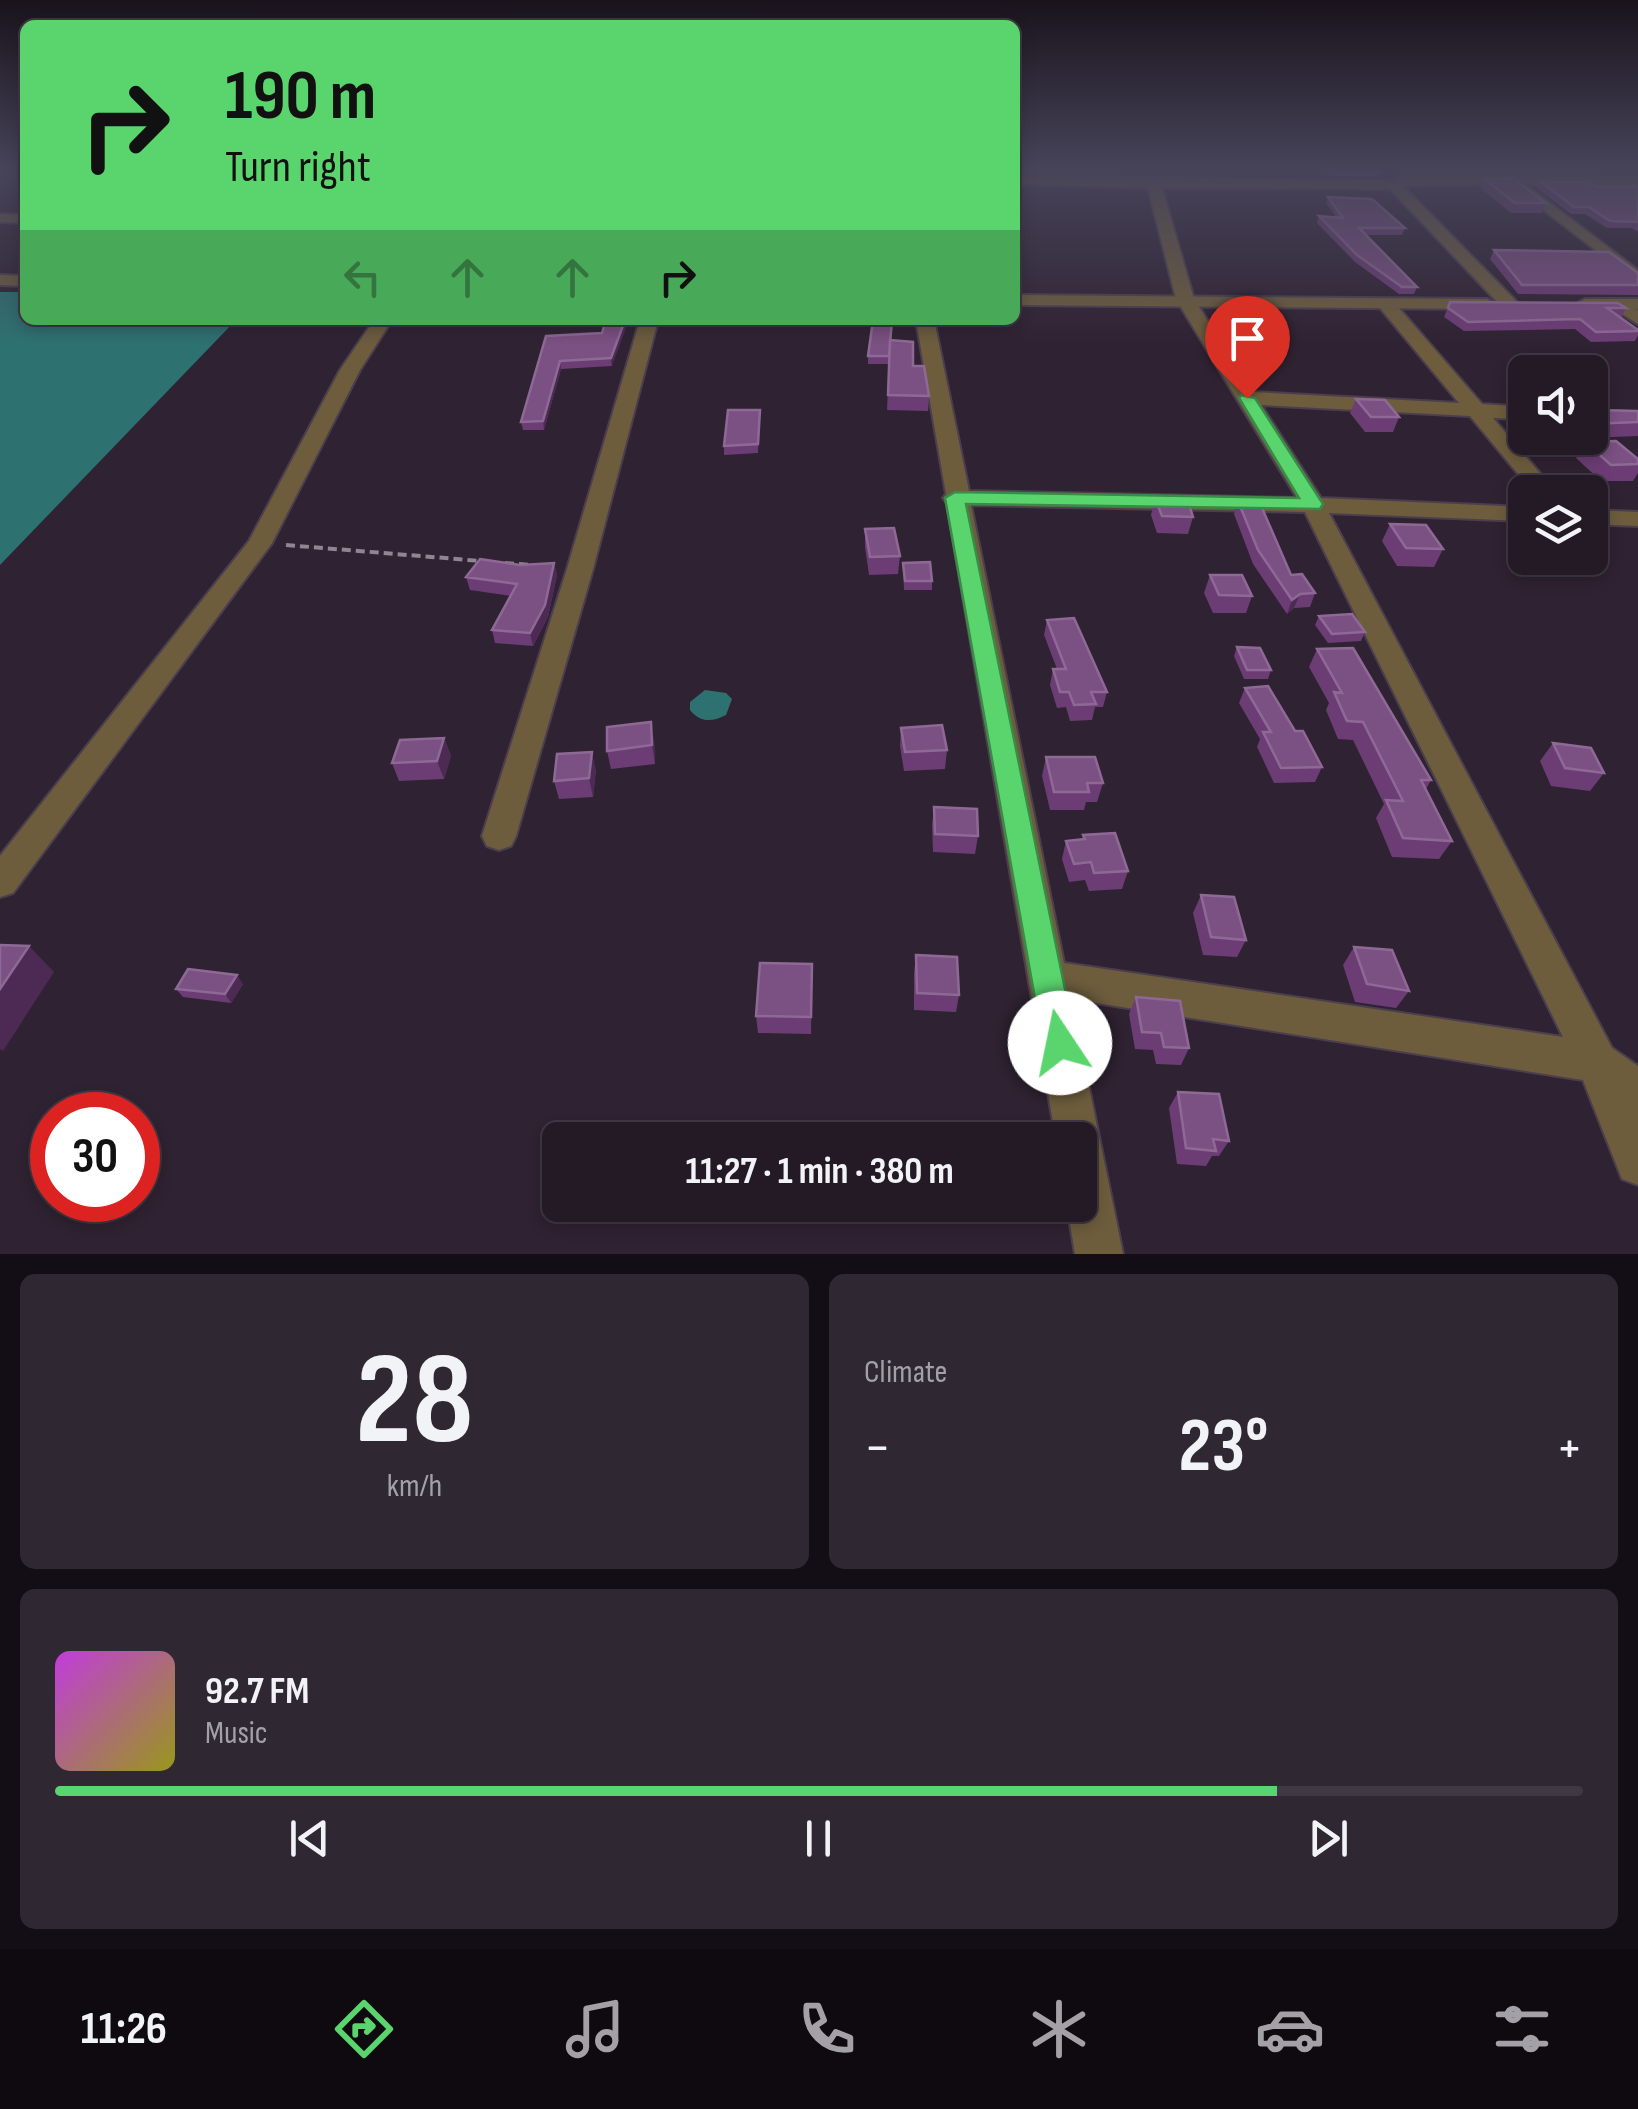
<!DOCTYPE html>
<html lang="en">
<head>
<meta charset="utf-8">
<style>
	body { margin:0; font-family:"Sofia Sans Condensed",sans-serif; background:#2f2732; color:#f1f3f6; height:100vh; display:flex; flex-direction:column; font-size:38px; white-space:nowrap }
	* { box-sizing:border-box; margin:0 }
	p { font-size:32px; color:#a3a1a7 }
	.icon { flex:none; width:55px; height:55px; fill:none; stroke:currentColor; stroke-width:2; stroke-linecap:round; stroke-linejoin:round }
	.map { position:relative; height:1254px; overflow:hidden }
	.side { display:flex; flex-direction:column; gap:20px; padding:20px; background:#130e15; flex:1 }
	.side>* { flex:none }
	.hud { position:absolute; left:20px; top:20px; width:1000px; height:305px; border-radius:15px; box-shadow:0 5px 15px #0003,0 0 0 2px #403843; background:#5ad56e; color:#111; overflow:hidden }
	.tools { position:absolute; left:1508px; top:355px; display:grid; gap:20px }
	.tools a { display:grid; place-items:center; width:100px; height:100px; border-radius:15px; background:#231a26; box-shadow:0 5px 15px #0003,0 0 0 2px #403843; font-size:50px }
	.speed { position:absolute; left:30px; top:1092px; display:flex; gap:20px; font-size:50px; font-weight:700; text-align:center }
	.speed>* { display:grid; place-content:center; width:130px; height:130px; border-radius:50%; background:#231a26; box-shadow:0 5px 15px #0003,0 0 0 2px #403843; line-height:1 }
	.speed .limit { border:15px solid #d22; background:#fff; color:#111 }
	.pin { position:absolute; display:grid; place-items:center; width:85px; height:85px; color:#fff; margin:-102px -42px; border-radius:50% 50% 50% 0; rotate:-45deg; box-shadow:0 0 10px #0007 }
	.pin .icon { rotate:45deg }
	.me { position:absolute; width:110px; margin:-55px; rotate:349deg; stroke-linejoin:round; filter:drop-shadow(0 0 8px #0008) }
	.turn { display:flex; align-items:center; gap:35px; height:210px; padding:0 40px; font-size:45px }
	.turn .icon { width:130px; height:130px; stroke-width:2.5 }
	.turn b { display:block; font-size:70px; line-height:85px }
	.lanes { display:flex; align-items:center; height:95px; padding:0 40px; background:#0003; justify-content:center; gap:50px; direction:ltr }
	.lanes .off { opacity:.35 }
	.big { font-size:75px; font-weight:700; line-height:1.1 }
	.side .widget { flex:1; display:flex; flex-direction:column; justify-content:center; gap:15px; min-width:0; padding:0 35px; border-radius:15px; background:#2f2732 }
	.side .dial { align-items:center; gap:0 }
	.dial b { font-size:130px; line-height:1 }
	.song { display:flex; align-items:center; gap:30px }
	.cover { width:120px; height:120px; border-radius:15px; background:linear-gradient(135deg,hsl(290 70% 55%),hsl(60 70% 35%)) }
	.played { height:10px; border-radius:5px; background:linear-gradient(90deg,#5ad56e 80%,#403843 80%) }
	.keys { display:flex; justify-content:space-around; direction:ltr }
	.heat { display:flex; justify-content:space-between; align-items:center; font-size:55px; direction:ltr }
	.side .tiles { flex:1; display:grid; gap:20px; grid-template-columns:1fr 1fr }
	.widget:last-child { grid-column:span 2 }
	.trip { position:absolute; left:542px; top:1122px; width:555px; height:100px; border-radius:15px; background:#231a26; box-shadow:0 5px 15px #0003,0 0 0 2px #403843; font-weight:700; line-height:100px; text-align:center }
	.tabs { display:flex; height:160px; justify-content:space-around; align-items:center; background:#0e0a0f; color:#a3a1a7 }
	.tabs .icon { width:70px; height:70px }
	.tabs .current { color:#5ad56e }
	.tabs b { font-size:45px; color:#f1f3f6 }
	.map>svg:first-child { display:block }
</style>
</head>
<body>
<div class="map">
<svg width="1638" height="1254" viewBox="0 0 1638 1254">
	<rect width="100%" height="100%" fill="#2f2232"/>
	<path fill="#2e7171" d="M 0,292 L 25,292 L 25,320 L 236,320 L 0,565 Z
		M 705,690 L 726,693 L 732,699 L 726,715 C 713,722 700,723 690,710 L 690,702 Z"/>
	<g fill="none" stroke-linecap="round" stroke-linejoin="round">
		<defs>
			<path id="minor" d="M 1405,175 L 1638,178 L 1638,186 L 1526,185 L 1638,270 L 1638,283 L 1510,184 L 1403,186 L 1515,300 L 1518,304 L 1509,309 L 1503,308 L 1390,189 L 1162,188 L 1194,299 L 1253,392 L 1459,403 L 1380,308 L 1377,304 L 1386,299 L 1392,300 L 1482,404 L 1525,407 L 1525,419 L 1493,418 L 1556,492 L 1533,492 L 1470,416 L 1261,405 L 1321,498 L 1525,507 L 1525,521 L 1329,513 L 1612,1048 L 1638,1066 L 1638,1185 L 1622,1179 L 1583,1080 L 1071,999 L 1123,1254 L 1075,1254 L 1067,1205 L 1080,1205 L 1080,1140 L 1056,1140 L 947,503 L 943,498 L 946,494 L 916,320 L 934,320 L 969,491 L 1297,498 L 1176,299 L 1148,188 L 1015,184 L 1015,176 L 1391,181 ZM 971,505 L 1305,512 L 1563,1037 L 1064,963 Z
				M 0,214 L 25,215 L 25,223 L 0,222 Z
				M 1619,299 L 1638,310 L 1638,324 L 1613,308 L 1610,304 Z
				M 374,320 L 392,320 L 360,370 L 272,543 L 13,893 L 0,897 L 0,856 L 249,541 L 340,370 Z
				M 640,320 L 658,320 L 593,569 L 516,836 L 511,846 L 499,850 L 487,846 L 482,836 L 567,569 Z
				M 1590,510 L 1638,512 L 1638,526 L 1590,524 Z"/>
			<path id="tertiary" d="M 0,275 L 25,276 L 25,286 L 0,285 Z
				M 1015,295 L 1487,299 L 1496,304 L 1487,309 L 1015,305 Z
				M 1585,299 L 1638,299 L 1638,309 L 1579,308 L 1576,304 Z"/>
		</defs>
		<use href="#minor" stroke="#4b3f4e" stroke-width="4"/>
		<use href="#tertiary" stroke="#4b3f4e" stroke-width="4"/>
		<path stroke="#908592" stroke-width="4" stroke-dasharray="9 5" stroke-linecap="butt" d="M 286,545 L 481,561
			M 505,563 L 530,565"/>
		<use href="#minor" fill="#6d5d3d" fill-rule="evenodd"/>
		<use href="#tertiary" fill="#6d5d3d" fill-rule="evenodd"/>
	</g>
	<path fill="#6c3d75" d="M 1326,169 L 1380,169 L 1382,171 L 1380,177 L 1331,176 L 1325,172 Z
		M 1484,179 L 1546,203 L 1542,213 L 1511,213 L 1480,188 Z
		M 1541,182 L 1596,187 L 1638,186 L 1638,232 L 1632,228 L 1607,228 L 1585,214 L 1571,214 L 1538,189 Z
		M 1328,197 L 1405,228 L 1402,235 L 1366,235 L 1417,287 L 1414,294 L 1399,294 L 1355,262 L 1317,223 L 1319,216 L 1336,217 L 1326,203 Z
		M 1494,250 L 1638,273 L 1638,295 L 1518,294 L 1490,259 Z
		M 1450,302 L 1626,308 L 1621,318 L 1638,330 L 1638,335 L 1635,341 L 1591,342 L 1575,329 L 1464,331 L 1444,317 Z
		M 606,320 L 612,366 L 561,369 L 544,430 L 523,430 L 521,422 L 546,336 L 602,333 Z
		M 890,340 L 913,366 L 929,396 L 928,411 L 887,410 L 890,346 L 889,364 L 868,364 L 868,356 Z
		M 1356,399 L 1399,417 L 1393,432 L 1365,432 L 1350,413 Z
		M 1590,406 L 1598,410 L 1638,411 L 1638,436 L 1562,439 L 1560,438 L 1590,438 Z
		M 760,410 L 758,453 L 724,455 L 724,446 Z
		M 1585,442 L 1638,459 L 1638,473 L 1633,481 L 1601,481 L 1576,458 Z
		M 1155,498 L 1193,517 L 1188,534 L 1157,533 L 1151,515 Z
		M 1238,501 L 1291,575 L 1315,593 L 1310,607 L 1294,608 L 1287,614 L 1253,564 L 1234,514 Z
		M 1390,524 L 1443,549 L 1434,567 L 1397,566 L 1382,541 Z
		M 865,529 L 900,556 L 898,574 L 869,575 L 865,547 Z
		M 554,563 L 557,575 L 548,617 L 533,646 L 495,643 L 492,630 L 511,596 L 470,590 L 466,577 L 520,565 Z
		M 903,563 L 932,581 L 932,590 L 904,590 Z
		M 1210,575 L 1252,596 L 1246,613 L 1213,613 L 1204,593 Z
		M 1319,616 L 1365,632 L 1361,641 L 1328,643 L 1315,625 Z
		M 1047,620 L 1107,692 L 1103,707 L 1095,707 L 1092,720 L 1070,721 L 1066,707 L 1057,708 L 1050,685 L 1053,669 L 1057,669 L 1044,635 Z
		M 1237,647 L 1271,670 L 1268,679 L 1244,679 L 1234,656 Z
		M 1317,649 L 1431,780 L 1426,789 L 1452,841 L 1439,859 L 1392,857 L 1376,818 L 1384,804 L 1353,740 L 1338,739 L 1326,710 L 1329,703 L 1309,667 Z
		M 1245,688 L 1295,731 L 1322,767 L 1315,782 L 1274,783 L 1257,747 L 1260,739 L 1239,703 Z
		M 901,728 L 947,750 L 945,769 L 904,771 L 900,746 Z
		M 444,738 L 451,756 L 444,779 L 399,781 L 392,763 Z
		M 654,740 L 655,764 L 611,769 L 607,751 Z
		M 1553,743 L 1604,773 L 1590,791 L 1551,786 L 1540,761 Z
		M 1046,757 L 1103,783 L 1097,802 L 1086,802 L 1084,810 L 1050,810 L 1042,776 Z
		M 596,770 L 593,797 L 559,799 L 554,781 Z
		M 934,807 L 978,836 L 975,854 L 933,852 L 932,825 Z
		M 1083,835 L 1128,871 L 1122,889 L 1089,891 L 1085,880 L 1069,882 L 1062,859 L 1066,841 L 1082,839 Z
		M 1201,895 L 1246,940 L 1237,957 L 1203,955 L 1193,913 Z
		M 1354,947 L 1409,991 L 1396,1008 L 1355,1002 L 1343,965 Z
		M 916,955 L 959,995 L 956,1012 L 914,1010 L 914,973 Z
		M 812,964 L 811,1034 L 758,1033 L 756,1016 Z
		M 243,984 L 231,1003 L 183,997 L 176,989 Z
		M 1136,997 L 1189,1048 L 1181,1065 L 1156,1064 L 1153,1050 L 1135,1049 L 1129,1014 Z
		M 1178,1092 L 1229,1141 L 1219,1156 L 1212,1156 L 1206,1166 L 1177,1164 L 1169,1108 Z"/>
	<path fill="#4d2a54" d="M 625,320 L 629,320 L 612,366 L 611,358 Z
		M 560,361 L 561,369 L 544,430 L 543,421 Z
		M 554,563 L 557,575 L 548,617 L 533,646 L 530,633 Z
		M 1300,594 L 1294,608 L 1287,614 L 1292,600 Z
		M 651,722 L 654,740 L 655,764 L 652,745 Z
		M 444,738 L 451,756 L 444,779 L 437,761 Z
		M 592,752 L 596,770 L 593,797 L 589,778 Z
		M 29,946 L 54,972 L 3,1051 L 0,1049 L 0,989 Z
		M 237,975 L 243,984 L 231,1003 L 225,994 Z"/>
	<path fill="#7b5083" stroke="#8f6996" stroke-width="2.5" d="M 1331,169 L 1380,169 L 1382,171 L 1333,170 Z
		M 1513,178 L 1546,203 L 1515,203 L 1484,179 Z
		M 1541,182 L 1589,182 L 1596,187 L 1638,186 L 1638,222 L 1610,221 L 1589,207 L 1574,207 Z
		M 1328,197 L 1372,199 L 1405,228 L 1359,228 L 1417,287 L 1402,287 L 1357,255 L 1319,216 L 1343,218 Z
		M 1494,250 L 1609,252 L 1638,273 L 1638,285 L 1522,285 Z
		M 1450,302 L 1618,303 L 1626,308 L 1607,308 L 1638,330 L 1638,331 L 1596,332 L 1580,319 L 1468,322 L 1448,308 Z
		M 606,320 L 625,320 L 611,358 L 560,361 L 543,421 L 521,422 L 546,336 L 602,333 Z
		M 873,320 L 892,320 L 889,356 L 868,356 Z
		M 890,340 L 913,342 L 913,366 L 924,366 L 929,396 L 888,395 Z
		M 1356,399 L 1385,400 L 1399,417 L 1371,417 Z
		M 1590,406 L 1594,406 L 1598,410 L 1638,411 L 1638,422 L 1590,424 Z
		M 728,410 L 760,410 L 758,444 L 724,446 Z
		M 1616,441 L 1638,459 L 1638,464 L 1611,465 L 1585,442 Z
		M 1155,498 L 1187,498 L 1193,517 L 1162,516 Z
		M 1238,501 L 1259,501 L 1291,575 L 1302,574 L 1315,593 L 1300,594 L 1292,600 L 1258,550 Z
		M 1390,524 L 1426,525 L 1443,549 L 1406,548 Z
		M 894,528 L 900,556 L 870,557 L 865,529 Z
		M 480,559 L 520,565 L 554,563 L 545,605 L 530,633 L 492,630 L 517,584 L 466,577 Z
		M 930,562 L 932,581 L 905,581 L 903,563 Z
		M 1210,575 L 1242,575 L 1252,596 L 1219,595 Z
		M 1352,614 L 1365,632 L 1332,634 L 1319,616 Z
		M 1074,618 L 1107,692 L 1091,692 L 1096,704 L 1074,705 L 1069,692 L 1060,692 L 1053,669 L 1066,669 L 1047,620 Z
		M 1237,647 L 1260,648 L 1271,670 L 1247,670 Z
		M 1353,648 L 1431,780 L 1421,780 L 1452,841 L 1403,838 L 1386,800 L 1403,801 L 1363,722 L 1347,721 L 1334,692 L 1342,693 L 1317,649 Z
		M 1268,686 L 1295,731 L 1303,731 L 1322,767 L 1281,768 L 1263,732 L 1271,732 L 1245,688 Z
		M 651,722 L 652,745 L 607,751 L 607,727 Z
		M 942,725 L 947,750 L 905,752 L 901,728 Z
		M 444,738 L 437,761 L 392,763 L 400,740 Z
		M 1553,743 L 1591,748 L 1604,773 L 1565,768 Z
		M 592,752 L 589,778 L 554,781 L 557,754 Z
		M 1046,757 L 1095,757 L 1103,783 L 1087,783 L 1089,792 L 1054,792 Z
		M 934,807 L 977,809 L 978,836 L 935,834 Z
		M 1115,833 L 1128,871 L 1094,873 L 1091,862 L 1074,864 L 1066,841 L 1085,839 L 1083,835 Z
		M 1201,895 L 1234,897 L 1246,940 L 1211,937 Z
		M 0,945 L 29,946 L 0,989 Z
		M 1354,947 L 1392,950 L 1409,991 L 1367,984 Z
		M 916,955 L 957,957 L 959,995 L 917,993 Z
		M 760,963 L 812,964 L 811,1017 L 756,1016 Z
		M 188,969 L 237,975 L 225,994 L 176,989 Z
		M 1136,997 L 1180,1001 L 1189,1048 L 1164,1047 L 1161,1033 L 1142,1032 Z
		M 1178,1092 L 1219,1094 L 1229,1141 L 1213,1139 L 1216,1151 L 1186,1148 Z"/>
	<linearGradient id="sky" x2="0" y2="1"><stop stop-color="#1a131c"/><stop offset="0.49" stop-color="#47445a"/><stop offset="1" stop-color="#47445a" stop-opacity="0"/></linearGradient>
	<rect width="1638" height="345" fill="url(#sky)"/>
	<path fill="#5ad56e" stroke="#3a8a48" stroke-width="2.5" d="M 1241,395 L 1255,398 L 1323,504 L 1320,509 L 966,504 L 1076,1043 L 1072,1054 L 1060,1059 L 1048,1054 L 1043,1043 L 945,498 L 955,492 L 1299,498 L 1239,398 Z"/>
</svg>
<div class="tools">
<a><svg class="icon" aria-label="sound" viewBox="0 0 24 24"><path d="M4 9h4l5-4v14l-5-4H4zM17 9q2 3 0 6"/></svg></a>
<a><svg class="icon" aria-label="layers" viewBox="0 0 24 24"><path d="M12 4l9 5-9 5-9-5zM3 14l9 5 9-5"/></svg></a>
</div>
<div class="speed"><div class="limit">30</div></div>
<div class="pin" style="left:1247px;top:398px;background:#d93025"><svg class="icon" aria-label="arrive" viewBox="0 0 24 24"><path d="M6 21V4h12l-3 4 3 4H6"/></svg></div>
<svg class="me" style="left:1060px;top:1043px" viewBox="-20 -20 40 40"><circle r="19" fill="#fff"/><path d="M0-13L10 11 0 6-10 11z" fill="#5ad56e"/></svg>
<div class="trip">11:27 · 1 min · 380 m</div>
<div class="hud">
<div class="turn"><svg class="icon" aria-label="right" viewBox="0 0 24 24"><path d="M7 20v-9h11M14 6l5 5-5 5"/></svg><div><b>190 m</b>Turn right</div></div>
<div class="lanes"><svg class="icon off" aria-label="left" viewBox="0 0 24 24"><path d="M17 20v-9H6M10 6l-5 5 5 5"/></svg><svg class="icon off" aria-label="ahead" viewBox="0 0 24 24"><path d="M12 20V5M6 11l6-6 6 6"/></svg><svg class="icon off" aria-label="ahead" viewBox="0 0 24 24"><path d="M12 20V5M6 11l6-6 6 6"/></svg><svg class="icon" aria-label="right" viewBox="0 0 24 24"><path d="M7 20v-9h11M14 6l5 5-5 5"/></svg></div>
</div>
</div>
<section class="side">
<div class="tiles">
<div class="widget dial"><b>28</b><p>km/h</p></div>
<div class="widget"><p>Climate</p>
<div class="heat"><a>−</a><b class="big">23°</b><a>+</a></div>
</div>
<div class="widget">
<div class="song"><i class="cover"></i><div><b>92.7 FM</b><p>Music</p></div></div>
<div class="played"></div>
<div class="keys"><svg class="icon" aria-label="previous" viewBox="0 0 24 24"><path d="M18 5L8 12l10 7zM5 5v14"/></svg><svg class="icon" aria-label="pause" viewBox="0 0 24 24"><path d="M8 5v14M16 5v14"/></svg><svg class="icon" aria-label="next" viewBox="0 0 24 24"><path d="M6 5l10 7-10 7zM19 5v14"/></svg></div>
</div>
</div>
</section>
<nav class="tabs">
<b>11:26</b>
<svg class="icon current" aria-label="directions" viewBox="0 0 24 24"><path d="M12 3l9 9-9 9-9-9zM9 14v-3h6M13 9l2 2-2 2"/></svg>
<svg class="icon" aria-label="music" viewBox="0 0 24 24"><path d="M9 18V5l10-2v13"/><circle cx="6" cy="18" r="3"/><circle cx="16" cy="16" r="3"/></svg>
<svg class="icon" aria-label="phone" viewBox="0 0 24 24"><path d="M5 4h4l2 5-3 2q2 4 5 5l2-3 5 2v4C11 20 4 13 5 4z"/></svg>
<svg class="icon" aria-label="climate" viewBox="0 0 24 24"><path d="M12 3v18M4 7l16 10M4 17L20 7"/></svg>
<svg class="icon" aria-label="car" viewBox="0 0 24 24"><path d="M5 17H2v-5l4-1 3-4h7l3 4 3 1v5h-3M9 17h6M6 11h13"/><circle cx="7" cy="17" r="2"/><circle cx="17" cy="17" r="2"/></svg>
<svg class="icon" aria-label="filters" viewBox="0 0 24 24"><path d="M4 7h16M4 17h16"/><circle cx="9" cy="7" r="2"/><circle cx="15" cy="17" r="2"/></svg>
</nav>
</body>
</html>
